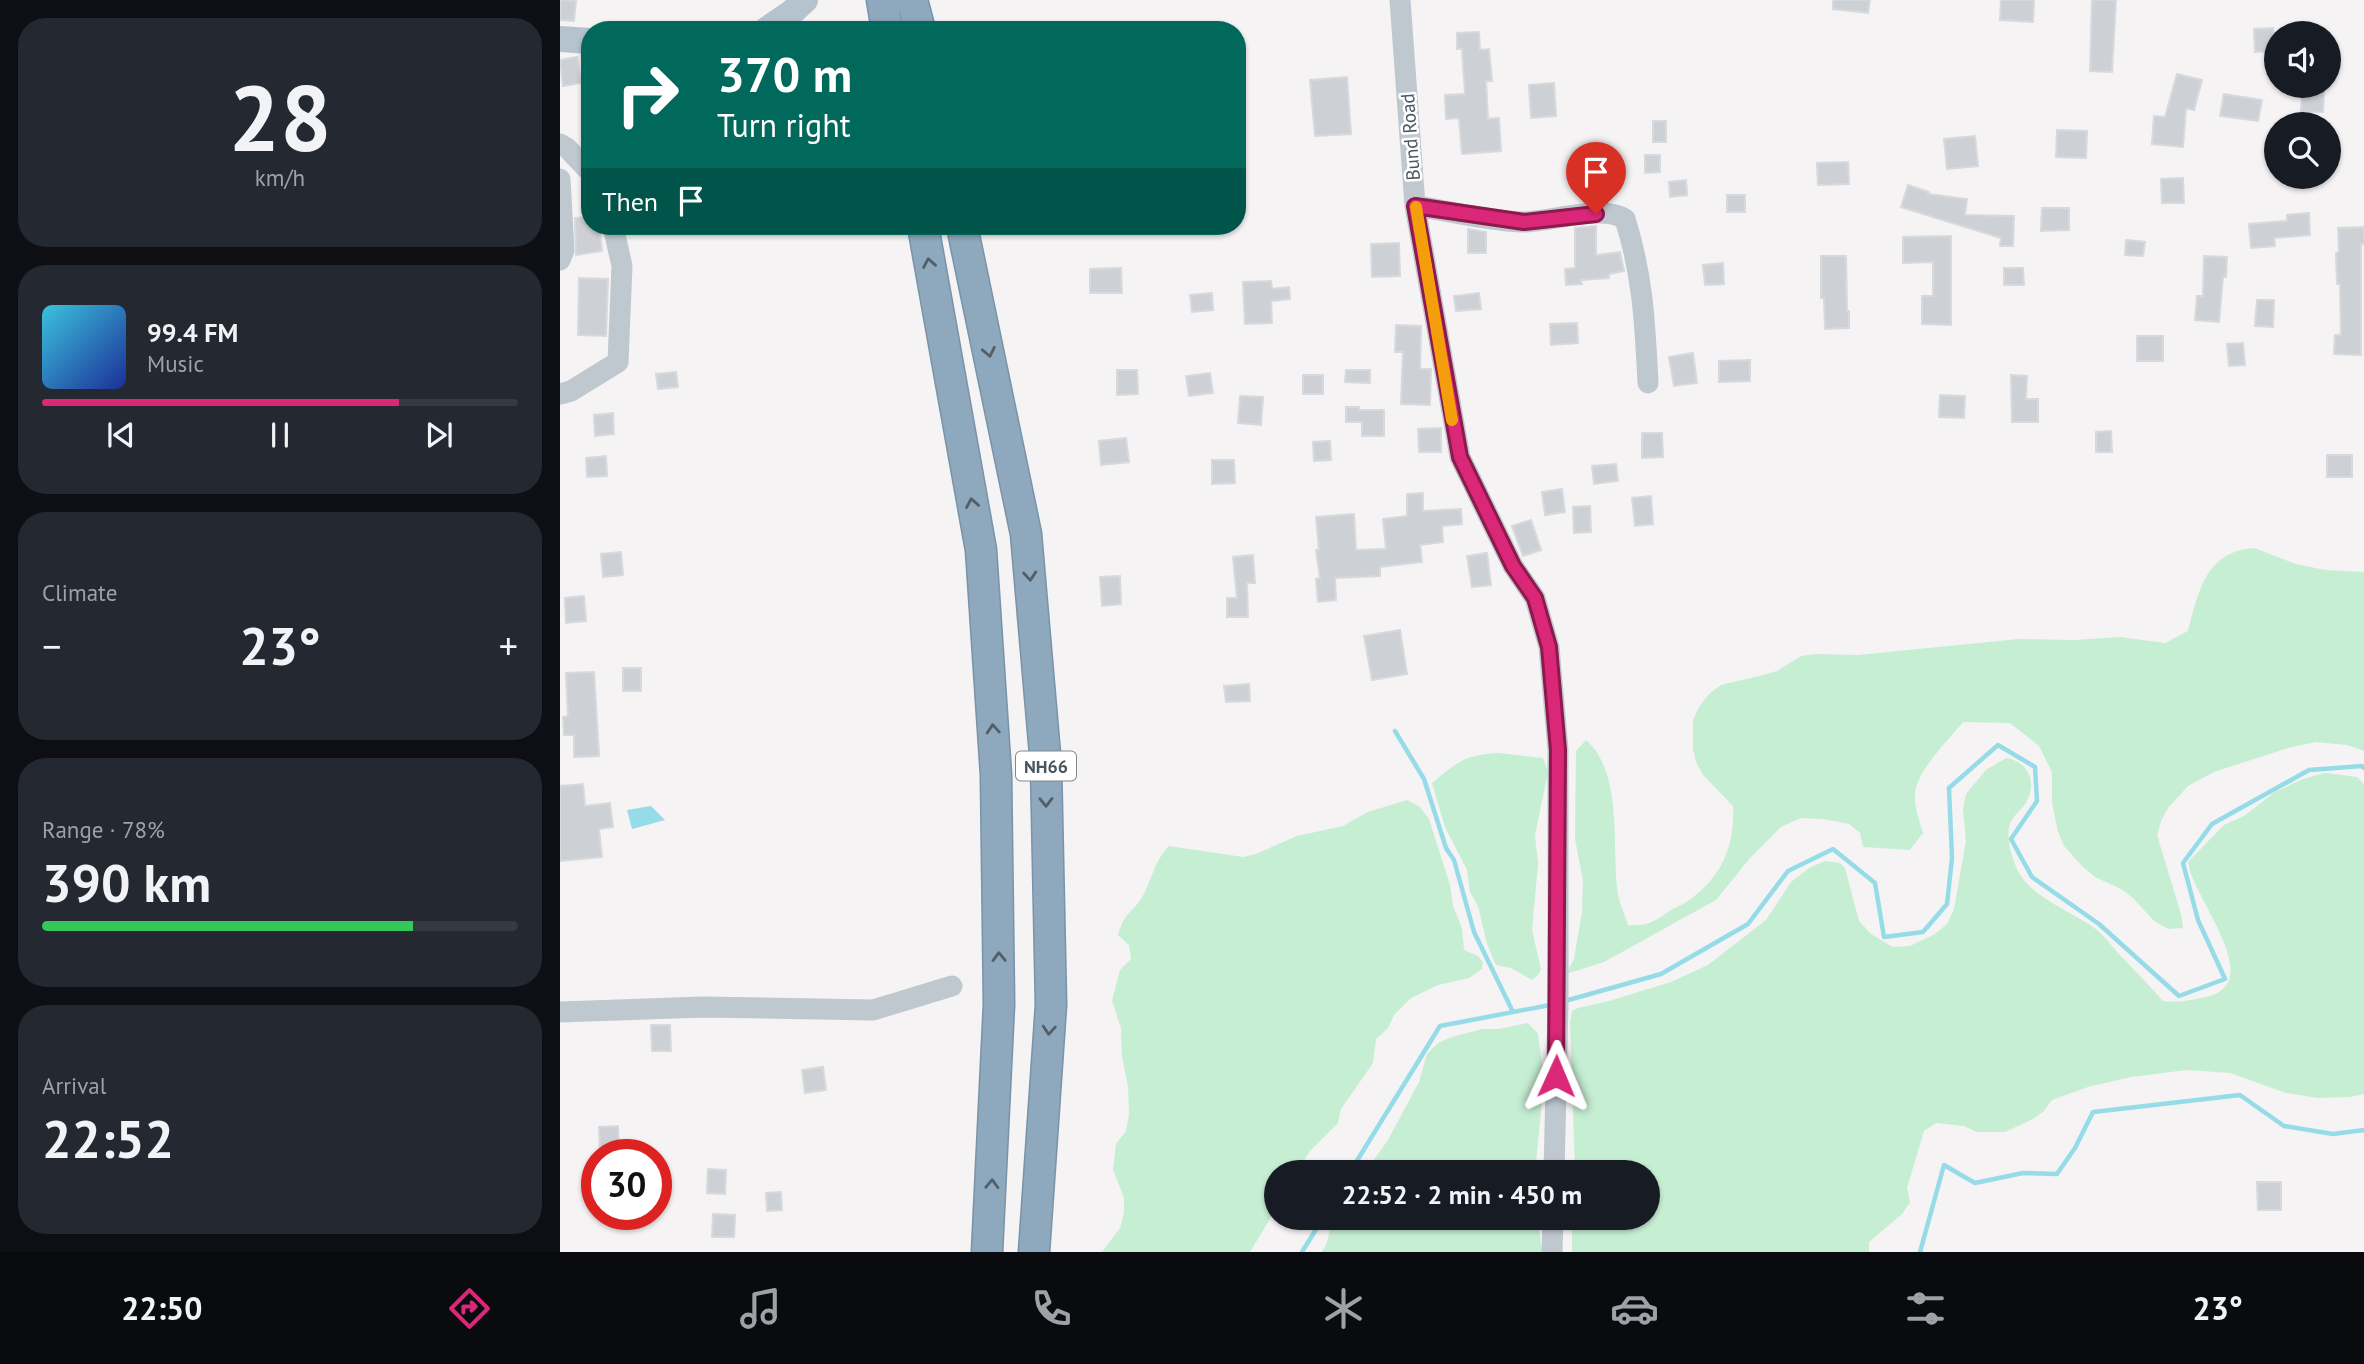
<!DOCTYPE html>
<html lang="en">
<head>
<meta charset="utf-8">
<style>
	body { margin:0; font-family:"PT Sans",sans-serif; background:#242831; color:#f1f3f6; height:100vh; display:flex; flex-direction:column; font-size:26px; white-space:nowrap }
	* { box-sizing:border-box; margin:0 }
	p { font-size:23px; color:#9ea1a6 }
	.icon { flex:none; width:38px; height:38px; fill:none; stroke:currentColor; stroke-width:2; stroke-linecap:round; stroke-linejoin:round }
	.map { position:relative; flex:1; overflow:hidden }
	.drawer { display:flex; flex-direction:column; gap:18px; padding:18px; background:#0d0f14; width:560px }
	.drawer>* { flex:none }
	.banner { position:absolute; left:21px; top:21px; width:665px; height:214px; border-radius:28px; box-shadow:0 2px 5px #0004; background:#00695c; color:#fff; overflow:hidden }
	.fabs { position:absolute; left:1704px; top:21px; display:grid; gap:14px }
	.fabs a { display:grid; place-items:center; width:77px; height:77px; border-radius:50%; background:#171b24; box-shadow:0 2px 5px #0004; font-size:35px }
	.speed { position:absolute; left:21px; top:1139px; display:flex; gap:14px; font-size:35px; font-weight:700; text-align:center }
	.speed>* { display:grid; place-content:center; width:91px; height:91px; border-radius:50%; background:#171b24; box-shadow:0 2px 5px #0004; line-height:1 }
	.speed .limit { border:10px solid #d22; background:#fff; color:#111 }
	.pin { position:absolute; display:grid; place-items:center; width:60px; height:60px; color:#fff; margin:-72px -30px; border-radius:50% 50% 50% 0; rotate:-45deg; box-shadow:0 0 7px #0007 }
	.pin .icon { rotate:45deg }
	.me { position:absolute; width:77px; margin:-38px; rotate:1deg; stroke-linejoin:round; filter:drop-shadow(0 0 5px #0008) }
	.turn { display:flex; align-items:center; gap:24px; height:147px; padding:0 21px; font-size:32px }
	.turn .icon { width:91px; height:91px; stroke-width:2.5 }
	.turn b { display:block; font-size:49px; line-height:60px }
	.then { display:flex; align-items:center; height:66px; padding:0 21px; background:#0003; gap:14px; font-size:26px }
	.big { font-size:52px; font-weight:700; line-height:1.1 }
	.drawer .card { flex:1; display:flex; flex-direction:column; justify-content:center; gap:10px; min-width:0; padding:0 24px; border-radius:28px; background:#242831 }
	.drawer .dial { align-items:center; gap:0 }
	.dial b { font-size:91px; line-height:1 }
	.song { display:flex; align-items:center; gap:21px }
	.cover { width:84px; height:84px; border-radius:10px; background:linear-gradient(135deg,hsl(190 70% 55%),hsl(230 70% 35%)) }
	.played { height:7px; border-radius:4px; background:linear-gradient(90deg,#db2777 75%,#363941 75%) }
	.keys { display:flex; justify-content:space-around; direction:ltr }
	.heat { display:flex; justify-content:space-between; align-items:center; font-size:38px; direction:ltr }
	.charge { height:10px; border-radius:5px; background:linear-gradient(90deg,#34c759 78%,#363941 0) }
	.trip { position:absolute; left:704px; top:1160px; width:396px; height:70px; border-radius:35px; background:#171b24; box-shadow:0 2px 5px #0004; font-weight:700; line-height:70px; text-align:center }
	.dock { display:flex; height:112px; justify-content:space-around; align-items:center; background:#090b0e; color:#9ea1a6 }
	.dock .icon { width:49px; height:49px }
	.dock .selected { color:#db2777 }
	.dock b { font-size:32px; color:#f1f3f6 }
	main { display:flex; flex:1; min-height:0 }
	.map>svg:first-child { display:block }
</style>
</head>
<body>
<main>
<section class="drawer">
<div class="card dial"><b>28</b><p>km/h</p></div>
<div class="card">
<div class="song"><i class="cover"></i><div><b>99.4 FM</b><p>Music</p></div></div>
<div class="played"></div>
<div class="keys"><svg class="icon" aria-label="previous" viewBox="0 0 24 24"><path d="M18 5L8 12l10 7zM5 5v14"/></svg><svg class="icon" aria-label="pause" viewBox="0 0 24 24"><path d="M8 5v14M16 5v14"/></svg><svg class="icon" aria-label="next" viewBox="0 0 24 24"><path d="M6 5l10 7-10 7zM19 5v14"/></svg></div>
</div>
<div class="card"><p>Climate</p>
<div class="heat"><a>−</a><b class="big">23°</b><a>+</a></div>
</div>
<div class="card"><p>Range · 78%</p><b class="big">390 km</b><div class="charge"></div></div>
<div class="card"><p>Arrival</p><b class="big">22:52</b></div>
</section>
<div class="map">
<svg width="1804" height="1252" viewBox="0 0 1804 1252">
	<rect width="100%" height="100%" fill="#f5f3f3"/>
	<path fill="#c6eed3" d="M 1694,548 L 1736,564 L 1765,570 L 1804,572 L 1804,751 L 1787,745 L 1756,742 L 1728,748 L 1654,772 L 1628,786 L 1608,808 L 1601,821 L 1597,835 L 1621,914 L 1623,928 L 1608,929 L 1594,921 L 1573,898 L 1561,889 L 1535,877 L 1523,867 L 1504,846 L 1498,832 L 1492,802 L 1492,772 L 1479,746 L 1450,723 L 1403,722 C 1389,740 1355,772 1355,795 C 1354,807 1360,822 1363,833 L 1350,850 L 1303,847 L 1300,833 L 1289,824 L 1263,819 L 1241,818 L 1221,827 L 1190,858 L 1156,900 L 1044,962 L 1006,974 L 1014,959 L 1022,912 L 1023,881 L 1015,839 L 1016,751 L 1026,740 C 1064,773 1051,849 1058,895 C 1060,905 1065,915 1068,925 C 1090,927 1097,919 1113,909 C 1118,906 1124,904 1128,901 C 1162,877 1175,846 1173,806 L 1143,775 L 1136,762 L 1133,749 L 1133,720 L 1139,707 L 1149,694 L 1161,685 L 1203,675 L 1217,671 L 1241,656 L 1255,654 L 1298,655 L 1459,639 L 1515,640 L 1560,637 L 1605,643 L 1628,631 C 1639,591 1645,552 1694,548 Z
		M 938,753 L 983,758 L 988,772 L 975,835 L 978,864 L 972,930 L 981,969 L 978,975 L 972,980 L 951,968 L 936,965 L 927,944 L 918,906 L 910,892 L 907,870 L 885,827 L 872,783 C 898,762 904,755 938,753 Z
		M 1446,758 C 1468,761 1478,783 1466,802 C 1461,812 1451,815 1449,828 C 1447,840 1451,853 1455,864 C 1466,897 1513,911 1537,930 C 1545,937 1552,946 1559,954 C 1574,970 1589,985 1603,1001 C 1619,1003 1631,1000 1646,997 C 1709,983 1631,896 1628,862 L 1664,825 L 1684,816 L 1715,792 L 1743,779 L 1765,773 L 1797,777 L 1804,784 L 1804,1094 L 1790,1097 L 1758,1098 L 1726,1093 L 1670,1073 L 1627,1070 L 1571,1077 L 1528,1087 L 1492,1100 L 1484,1111 L 1473,1119 L 1445,1132 L 1417,1132 L 1404,1126 L 1376,1123 L 1364,1131 L 1347,1188 L 1350,1202 L 1342,1214 L 1309,1242 L 1309,1252 L 1012,1252 L 1012,1218 L 1087,1218 L 1087,1172 L 1015,1172 L 1010,1022 L 1012,1011 L 1018,1008 L 1049,1001 L 1111,982 L 1148,965 L 1206,920 L 1231,882 L 1249,868 L 1265,861 L 1280,863 L 1285,868 L 1299,921 L 1311,934 L 1333,947 L 1350,946 L 1375,934 L 1387,924 L 1394,909 L 1406,841 L 1403,809 L 1406,794 L 1426,770 Z
		M 847,800 L 860,807 L 869,819 L 890,885 L 893,906 L 902,928 L 904,950 L 918,956 L 923,962 L 922,969 L 909,978 L 878,985 L 851,998 L 834,1015 L 828,1028 L 816,1039 L 813,1063 L 781,1109 L 778,1123 L 750,1151 L 737,1172 L 716,1172 L 716,1209 L 690,1252 L 542,1252 L 560,1228 L 564,1213 L 564,1198 L 553,1170 L 556,1144 L 566,1131 L 569,1115 L 568,1086 L 562,1057 L 561,1028 L 552,1001 L 560,970 L 571,959 L 569,945 L 558,935 C 564,913 570,915 581,899 C 592,881 594,861 609,846 L 683,857 L 696,854 L 737,836 L 783,826 L 808,812 Z
		M 968,1023 L 978,1034 L 984,1080 L 975,1172 L 805,1172 L 828,1140 L 859,1082 L 867,1054 L 878,1043 L 892,1037 L 922,1029 L 938,1029 Z
		M 773,1218 L 978,1218 L 982,1252 L 762,1252 C 769,1242 769,1229 773,1218 Z"/>
	<path fill="#96dbe8" d="M 91,806 L 105,820 L 72,829 L 67,810 Z"/>
	<g fill="none" stroke-linecap="round" stroke-linejoin="round">
		<path stroke="#96dbe8" stroke-width="4.5" d="M 835,731 L 864,779 L 886,848 L 894,860 L 914,932 L 953,1012
			M 1005,1001 L 1101,974 L 1188,924 L 1228,871 L 1273,849 L 1315,883 L 1324,937 L 1363,932 L 1387,904 L 1392,858 L 1389,788 L 1438,745 L 1475,767 L 1477,801 L 1451,839 L 1472,877 L 1539,924 L 1619,996 L 1665,979 L 1638,920 L 1623,863 L 1652,824 L 1749,770 L 1802,766 L 1804,768
			M 790,1172 L 880,1026 L 990,1005
			M 742,1252 L 763,1218
			M 1360,1252 L 1384,1165 L 1415,1183 L 1463,1173 L 1497,1174 L 1515,1148 L 1533,1112 L 1680,1095 L 1724,1126 L 1773,1134 L 1804,1130"/>
	</g>
	<path fill="#cdd0d5" stroke="#d7d9dd" stroke-width="2" d="M 1,0 L 16,1 L 14,21 L 0,20 Z
		M 1273,0 L 1310,0 L 1308,13 L 1273,9 Z
		M 1441,0 L 1474,0 L 1473,22 L 1440,20 Z
		M 1532,0 L 1556,0 L 1552,72 L 1530,71 Z
		M 1713,28 L 1715,51 L 1695,52 L 1694,29 Z
		M 919,32 L 920,50 L 929,49 L 932,81 L 926,81 L 928,119 L 939,118 L 941,151 L 902,154 L 899,118 L 886,119 L 885,95 L 905,94 L 902,49 L 897,49 L 897,33 Z
		M 17,57 L 21,83 L 3,86 L 0,60 Z
		M 1617,74 L 1642,80 L 1634,110 L 1626,108 L 1623,147 L 1592,144 L 1594,116 L 1605,117 Z
		M 787,77 L 791,134 L 755,136 L 750,80 Z
		M 994,83 L 996,116 L 971,118 L 969,85 Z
		M 1742,91 L 1764,92 L 1763,112 L 1741,111 Z
		M 1664,94 L 1702,100 L 1698,121 L 1660,116 Z
		M 1093,121 L 1106,121 L 1106,142 L 1093,142 Z
		M 1497,130 L 1527,131 L 1526,158 L 1496,157 Z
		M 1415,136 L 1418,166 L 1387,169 L 1384,139 Z
		M 1085,155 L 1100,155 L 1100,172 L 1085,173 Z
		M 1288,162 L 1289,184 L 1258,185 L 1257,163 Z
		M 1623,178 L 1624,203 L 1602,203 L 1601,179 Z
		M 1126,180 L 1127,195 L 1110,197 L 1109,182 Z
		M 1348,185 L 1369,192 L 1368,194 L 1407,199 L 1405,215 L 1454,216 L 1453,246 L 1440,246 L 1441,238 L 1341,207 Z
		M 1167,195 L 1185,195 L 1185,212 L 1167,212 Z
		M 1482,208 L 1509,208 L 1509,230 L 1481,231 Z
		M 1749,213 L 1750,235 L 1714,238 L 1715,246 L 1691,248 L 1689,224 L 1727,221 L 1727,215 Z
		M 30,216 L 30,226 L 39,226 L 42,251 L 16,255 L 15,218 Z
		M 1036,226 L 1036,255 L 1060,252 L 1064,271 L 1049,274 L 1049,278 L 1021,280 L 1022,284 L 1006,285 L 1005,269 L 1015,268 L 1015,228 Z
		M 1804,227 L 1804,244 L 1801,244 L 1801,355 L 1774,354 L 1775,335 L 1781,335 L 1780,284 L 1777,284 L 1776,253 L 1779,252 L 1778,228 Z
		M 908,229 L 926,232 L 926,253 L 908,253 Z
		M 1391,236 L 1391,325 L 1362,324 L 1362,296 L 1373,296 L 1373,262 L 1343,263 L 1343,237 Z
		M 1566,240 L 1585,242 L 1583,256 L 1565,255 Z
		M 839,243 L 840,276 L 812,277 L 811,244 Z
		M 1261,256 L 1286,256 L 1287,311 L 1289,311 L 1289,328 L 1265,329 L 1264,298 L 1261,298 Z
		M 1644,256 L 1667,257 L 1666,277 L 1663,277 L 1659,322 L 1635,320 L 1637,296 L 1643,296 Z
		M 1163,263 L 1164,284 L 1145,285 L 1143,265 Z
		M 561,268 L 562,293 L 530,293 L 530,269 Z
		M 1444,268 L 1463,268 L 1464,285 L 1444,285 Z
		M 19,278 L 48,279 L 46,336 L 18,335 Z
		M 711,281 L 712,289 L 729,287 L 730,299 L 711,301 L 712,323 L 685,324 L 683,282 Z
		M 652,293 L 653,310 L 632,312 L 630,295 Z
		M 919,293 L 921,309 L 896,311 L 894,296 Z
		M 1697,300 L 1714,300 L 1713,327 L 1695,326 Z
		M 1017,323 L 1018,343 L 991,345 L 990,324 Z
		M 836,325 L 861,326 L 860,369 L 871,369 L 870,405 L 841,404 L 843,352 L 835,352 Z
		M 1577,336 L 1603,336 L 1603,361 L 1577,361 Z
		M 1683,343 L 1685,365 L 1669,366 L 1667,344 Z
		M 1133,353 L 1137,383 L 1114,386 L 1109,357 Z
		M 1190,360 L 1190,381 L 1159,382 L 1159,361 Z
		M 557,370 L 577,370 L 578,394 L 557,395 Z
		M 786,370 L 810,370 L 810,383 L 785,382 Z
		M 116,372 L 118,387 L 98,389 L 96,374 Z
		M 650,373 L 653,393 L 629,396 L 626,376 Z
		M 743,375 L 763,375 L 763,394 L 743,394 Z
		M 1451,375 L 1467,376 L 1466,399 L 1478,399 L 1478,422 L 1452,422 Z
		M 1380,395 L 1405,396 L 1404,418 L 1379,417 Z
		M 680,396 L 703,397 L 701,425 L 678,423 Z
		M 786,407 L 799,407 L 799,410 L 824,410 L 824,436 L 802,436 L 802,422 L 786,422 Z
		M 53,413 L 54,434 L 35,436 L 34,415 Z
		M 881,428 L 881,452 L 859,452 L 858,429 Z
		M 1551,431 L 1552,452 L 1536,452 L 1536,432 Z
		M 1082,433 L 1102,433 L 1103,457 L 1082,458 Z
		M 566,438 L 569,462 L 541,465 L 539,441 Z
		M 770,441 L 771,460 L 754,461 L 753,442 Z
		M 1767,455 L 1792,455 L 1792,477 L 1767,477 Z
		M 46,456 L 47,476 L 27,477 L 26,458 Z
		M 652,460 L 674,460 L 675,483 L 652,484 Z
		M 1056,464 L 1058,481 L 1034,484 L 1032,466 Z
		M 1002,489 L 1005,512 L 985,515 L 982,492 Z
		M 863,493 L 863,511 L 901,509 L 902,524 L 882,526 L 883,542 L 860,545 L 862,562 L 820,567 L 820,576 L 775,578 L 776,600 L 758,602 L 756,579 L 760,578 L 756,550 L 759,550 L 756,517 L 794,514 L 796,550 L 826,549 L 823,519 L 847,516 L 847,494 Z
		M 1091,496 L 1093,524 L 1075,526 L 1072,498 Z
		M 1030,506 L 1031,532 L 1014,533 L 1013,507 Z
		M 971,520 L 981,550 L 963,556 L 952,526 Z
		M 61,552 L 63,575 L 43,577 L 41,554 Z
		M 927,553 L 931,585 L 912,587 L 907,556 Z
		M 693,555 L 695,583 L 687,583 L 688,617 L 667,617 L 667,598 L 677,598 L 673,557 Z
		M 560,576 L 561,604 L 542,606 L 540,577 Z
		M 24,596 L 26,621 L 6,623 L 5,598 Z
		M 840,630 L 847,674 L 812,680 L 804,636 Z
		M 63,668 L 81,668 L 81,691 L 63,691 Z
		M 34,672 L 39,756 L 14,757 L 14,735 L 4,735 L 3,717 L 8,716 L 6,673 Z
		M 689,684 L 690,701 L 666,702 L 664,686 Z
		M 23,784 L 25,806 L 50,803 L 53,827 L 39,829 L 42,857 L 0,861 L 0,786 Z
		M 91,1025 L 110,1025 L 111,1051 L 92,1051 Z
		M 263,1067 L 266,1090 L 245,1093 L 242,1070 Z
		M 58,1126 L 59,1150 L 40,1151 L 39,1127 Z
		M 148,1169 L 166,1170 L 165,1194 L 147,1193 Z
		M 1697,1182 L 1721,1182 L 1721,1210 L 1698,1210 Z
		M 221,1192 L 222,1210 L 207,1211 L 206,1193 Z
		M 153,1214 L 175,1215 L 174,1237 L 152,1237 Z"/>
	<g fill="none" stroke-linecap="round" stroke-linejoin="round">
		<defs>
			<path id="highway" d="M 322,0 L 327,30
				M 352,0 L 360,30
				M 363,226 L 421,550 L 436,775 L 439,1004 L 427,1252
				M 402,226 L 466,534 L 486,766 L 491,1005 L 474,1252"/>
		</defs>
		<use href="#highway" stroke="#7993a9" stroke-width="33"/>
		<path stroke="#bfc8ce" stroke-width="21" d="M 840,0 L 855,206 L 900,457 L 953,566 L 975,598 L 989,647 L 998,750 L 998,1003 L 994,1172
			M 0,144 L 7,148 L 30,172
			M 0,179 L 4,250 L 0,260
			M 855,206 C 891,211 927,221 963,222 C 991,222 1042,204 1065,219 C 1083,276 1085,324 1088,383
			M 0,394 L 11,391 L 58,362 L 62,266 L 53,226
			M 0,1012 L 143,1007 L 313,1010 L 392,986
			M 992,1252 L 993,1218"/>
		<path stroke="#b5c3cf" stroke-width="26" d="M 206,30 L 231,13 L 245,0
			M 0,39 L 30,41"/>
		<use href="#highway" stroke="#8ea8bd" stroke-width="30"/>
	</g>
	<defs><path id="oneway-chevron" d="M-2-3.5L2.5 0L-2 3.5" fill="none" stroke-width="1.6" stroke-linecap="round" stroke-linejoin="round" transform="scale(1.75)"/></defs>
	<g stroke="#525f68">
		<use href="#oneway-chevron" transform="translate(369 263) rotate(-100)"/>
		<use href="#oneway-chevron" transform="translate(429 352) rotate(78)"/>
		<use href="#oneway-chevron" transform="translate(412 503) rotate(-100)"/>
		<use href="#oneway-chevron" transform="translate(470 576) rotate(85)"/>
		<use href="#oneway-chevron" transform="translate(433 729) rotate(-94)"/>
		<use href="#oneway-chevron" transform="translate(486 802) rotate(89)"/>
		<use href="#oneway-chevron" transform="translate(439 957) rotate(-91)"/>
		<use href="#oneway-chevron" transform="translate(489 1030) rotate(94)"/>
		<use href="#oneway-chevron" transform="translate(432 1184) rotate(-88)"/>
	</g>
	<g fill="none" stroke-linecap="round" stroke-linejoin="round">
		<defs>
			<path id="route" d="M 996,1076 L 998,750 L 989,647 L 975,598 L 953,566 L 900,457 L 855,206 L 964,222 L 1036,214"/>
		</defs>
		<use href="#route" stroke="#8e194d" stroke-width="18"/>
		<use href="#route" stroke="#db2777" stroke-width="12"/>
		<path stroke="#f59e0b" stroke-width="12" d="M 856,207 L 892,420"/>
	</g>
	<g text-anchor="middle" dominant-baseline="central" stroke-width="5" stroke-linejoin="round" paint-order="stroke">
		<rect fill="#fff" stroke="#81898f" stroke-width="2" x="456" y="751.5" width="60" height="29" rx="5"/>
		<g font-size="18" font-weight="bold" fill="#4b575f">
			<text x="486" y="766">NH66</text>
		</g>
		<g font-size="19" fill="#4b575f" stroke="#fff">
			<text transform="translate(850 137) rotate(-94)">Bund Road</text>
		</g>
	</g>
</svg>
<div class="fabs">
<a><svg class="icon" aria-label="sound" viewBox="0 0 24 24"><path d="M4 9h4l5-4v14l-5-4H4zM17 9q2 3 0 6"/></svg></a>
<a><svg class="icon" aria-label="search" viewBox="0 0 24 24"><circle cx="10" cy="10" r="6"/><path d="M15 15l6 6"/></svg></a>
</div>
<div class="speed"><div class="limit">30</div></div>
<div class="pin" style="left:1036px;top:214px;background:#d93025"><svg class="icon" aria-label="arrive" viewBox="0 0 24 24"><path d="M6 21V4h12l-3 4 3 4H6"/></svg></div>
<svg class="me" style="left:996px;top:1076px" viewBox="-20 -20 40 40"><path d="M0-17L14 15 0 8-14 15z" fill="#db2777" stroke="#fff" stroke-width="4"/></svg>
<div class="trip">22:52 · 2 min · 450 m</div>
<div class="banner">
<div class="turn"><svg class="icon" aria-label="right" viewBox="0 0 24 24"><path d="M7 20v-9h11M14 6l5 5-5 5"/></svg><div><b>370 m</b>Turn right</div></div>
<div class="then">Then<svg class="icon" aria-label="arrive" viewBox="0 0 24 24"><path d="M6 21V4h12l-3 4 3 4H6"/></svg></div>
</div>
</div>
</main>
<nav class="dock">
<b>22:50</b>
<svg class="icon selected" aria-label="directions" viewBox="0 0 24 24"><path d="M12 3l9 9-9 9-9-9zM9 14v-3h6M13 9l2 2-2 2"/></svg>
<svg class="icon" aria-label="music" viewBox="0 0 24 24"><path d="M9 18V5l10-2v13"/><circle cx="6" cy="18" r="3"/><circle cx="16" cy="16" r="3"/></svg>
<svg class="icon" aria-label="phone" viewBox="0 0 24 24"><path d="M5 4h4l2 5-3 2q2 4 5 5l2-3 5 2v4C11 20 4 13 5 4z"/></svg>
<svg class="icon" aria-label="climate" viewBox="0 0 24 24"><path d="M12 3v18M4 7l16 10M4 17L20 7"/></svg>
<svg class="icon" aria-label="car" viewBox="0 0 24 24"><path d="M5 17H2v-5l4-1 3-4h7l3 4 3 1v5h-3M9 17h6M6 11h13"/><circle cx="7" cy="17" r="2"/><circle cx="17" cy="17" r="2"/></svg>
<svg class="icon" aria-label="filters" viewBox="0 0 24 24"><path d="M4 7h16M4 17h16"/><circle cx="9" cy="7" r="2"/><circle cx="15" cy="17" r="2"/></svg>
<b>23°</b>
</nav>
</body>
</html>
